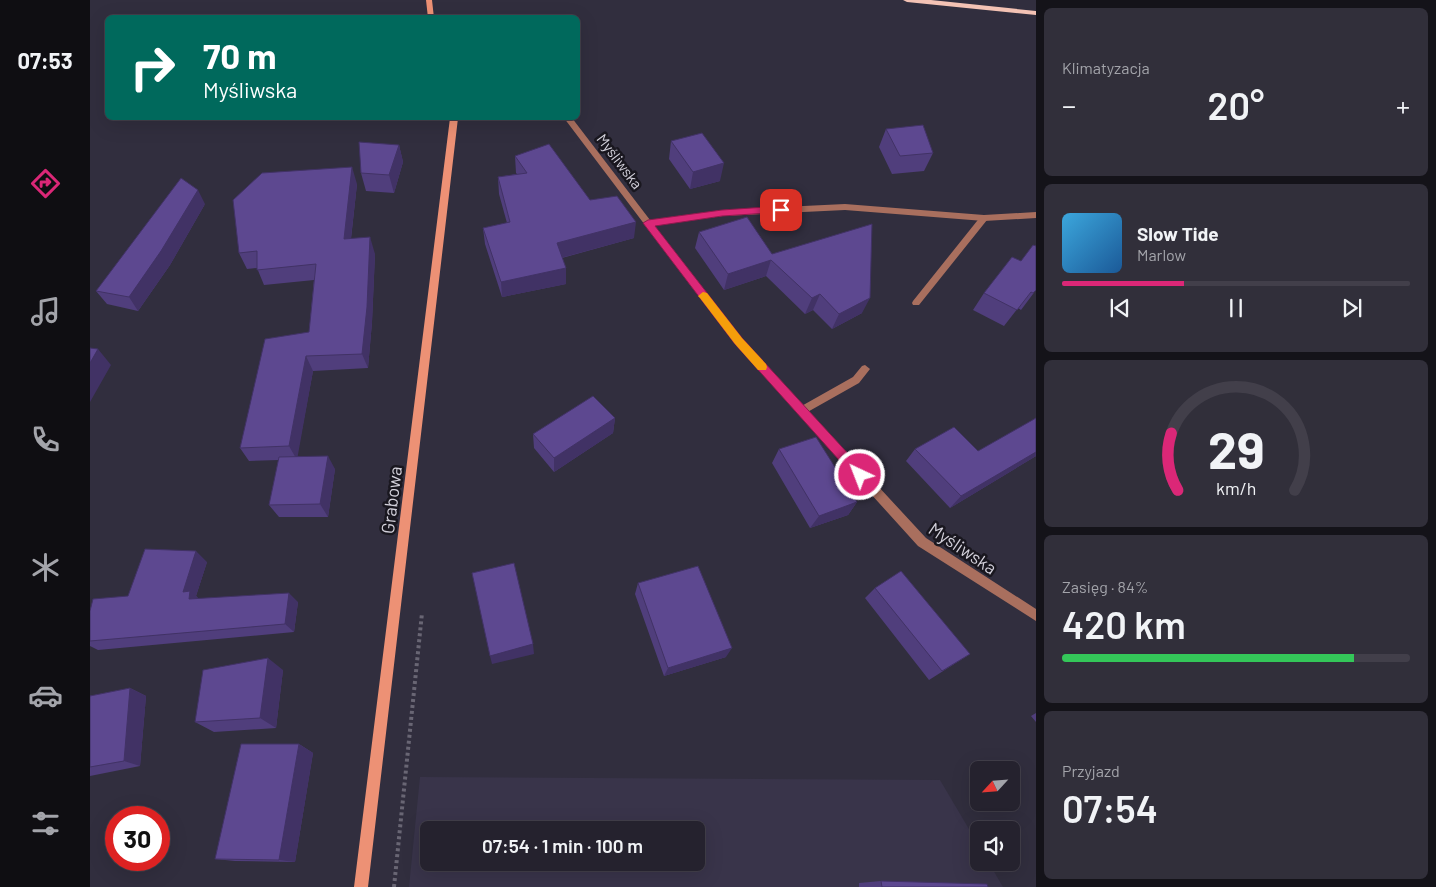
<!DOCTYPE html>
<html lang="pl">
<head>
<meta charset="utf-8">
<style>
	body { margin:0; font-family:Barlow,sans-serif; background:#312f3a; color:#f1f3f6; height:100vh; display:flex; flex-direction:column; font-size:19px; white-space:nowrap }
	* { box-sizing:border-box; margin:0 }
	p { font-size:16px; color:#a3a4aa }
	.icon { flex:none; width:28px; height:28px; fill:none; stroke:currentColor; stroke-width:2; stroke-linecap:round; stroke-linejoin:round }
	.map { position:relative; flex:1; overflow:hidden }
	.details { display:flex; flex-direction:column; gap:8px; padding:8px; background:#141319; width:400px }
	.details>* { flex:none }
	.banner { position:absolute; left:15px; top:15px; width:475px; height:105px; border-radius:8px; box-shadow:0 5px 20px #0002,0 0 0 1px #423f4a; background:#00695c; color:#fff; overflow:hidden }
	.needle { width:32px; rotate:244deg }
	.buttons { position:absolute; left:880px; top:761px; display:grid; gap:10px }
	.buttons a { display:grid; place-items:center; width:50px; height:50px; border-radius:8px; background:#25222e; box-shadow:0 5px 20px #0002,0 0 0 1px #423f4a; font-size:25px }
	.speed { position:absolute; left:15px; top:806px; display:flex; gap:10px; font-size:25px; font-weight:700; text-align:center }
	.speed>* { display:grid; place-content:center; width:65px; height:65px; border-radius:50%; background:#25222e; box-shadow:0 5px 20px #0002,0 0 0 1px #423f4a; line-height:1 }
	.speed .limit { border:8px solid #d22; background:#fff; color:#111 }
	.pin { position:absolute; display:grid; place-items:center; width:42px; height:42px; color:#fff; margin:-21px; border-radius:10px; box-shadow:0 2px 8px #0006 }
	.me { position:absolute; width:55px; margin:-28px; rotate:317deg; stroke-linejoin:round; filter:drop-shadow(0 0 4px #0008) }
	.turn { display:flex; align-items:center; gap:18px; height:105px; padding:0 15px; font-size:22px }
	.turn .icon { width:65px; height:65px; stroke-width:2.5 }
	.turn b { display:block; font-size:35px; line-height:42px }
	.big { font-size:38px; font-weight:600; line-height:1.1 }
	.details .widget { flex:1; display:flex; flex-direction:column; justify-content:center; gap:8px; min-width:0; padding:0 18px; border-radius:8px; background:#312f3a }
	.details .dial { align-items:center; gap:0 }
	.dial svg { height:130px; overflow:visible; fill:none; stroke:#423f4a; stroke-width:7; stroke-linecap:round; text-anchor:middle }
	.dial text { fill:#f1f3f6; stroke:none }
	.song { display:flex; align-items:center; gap:15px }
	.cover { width:60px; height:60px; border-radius:8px; background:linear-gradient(135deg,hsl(200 70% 55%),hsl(210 70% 35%)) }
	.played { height:5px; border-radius:2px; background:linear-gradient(90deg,#db2777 35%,#423f4a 35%) }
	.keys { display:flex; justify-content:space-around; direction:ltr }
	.heat { display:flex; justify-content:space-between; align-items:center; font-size:28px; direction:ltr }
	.charge { height:8px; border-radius:4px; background:linear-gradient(90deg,#34c759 84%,#423f4a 0) }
	.trip { position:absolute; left:330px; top:821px; width:285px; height:50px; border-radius:8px; background:#25222e; box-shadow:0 5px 20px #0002,0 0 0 1px #423f4a; font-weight:600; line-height:50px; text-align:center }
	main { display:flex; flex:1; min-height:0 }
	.menu { display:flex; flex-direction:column; width:90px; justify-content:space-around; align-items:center; background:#0f0e12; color:#a3a4aa }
	.menu .icon { width:35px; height:35px }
	.menu .current { color:#db2777 }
	.menu b { font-size:22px; color:#f1f3f6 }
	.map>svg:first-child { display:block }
</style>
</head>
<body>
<main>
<nav class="menu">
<b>07:53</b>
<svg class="icon current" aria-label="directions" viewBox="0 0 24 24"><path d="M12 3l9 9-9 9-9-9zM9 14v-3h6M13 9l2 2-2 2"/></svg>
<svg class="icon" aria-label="music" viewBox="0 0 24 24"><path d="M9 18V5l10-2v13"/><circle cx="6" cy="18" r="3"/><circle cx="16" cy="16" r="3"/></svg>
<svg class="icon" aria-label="phone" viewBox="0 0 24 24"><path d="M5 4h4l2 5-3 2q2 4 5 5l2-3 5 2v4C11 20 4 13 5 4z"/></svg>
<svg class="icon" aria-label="climate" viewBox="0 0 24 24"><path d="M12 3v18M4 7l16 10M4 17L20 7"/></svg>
<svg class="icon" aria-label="car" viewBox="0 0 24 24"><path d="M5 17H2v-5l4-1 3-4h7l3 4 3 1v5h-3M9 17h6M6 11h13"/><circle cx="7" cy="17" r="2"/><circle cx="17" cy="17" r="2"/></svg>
<svg class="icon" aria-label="filters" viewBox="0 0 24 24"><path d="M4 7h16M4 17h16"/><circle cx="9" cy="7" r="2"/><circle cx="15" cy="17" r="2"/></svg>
</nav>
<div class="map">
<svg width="946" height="887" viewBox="0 0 946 887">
	<rect width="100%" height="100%" fill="#312e3e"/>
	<path fill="#39344a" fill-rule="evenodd" d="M 330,777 L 850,780 L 889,846 L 889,862 L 899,863 L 913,887 L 319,887 ZM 339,830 L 606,830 L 606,862 L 339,862 Z"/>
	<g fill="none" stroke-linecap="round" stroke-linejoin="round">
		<path stroke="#696674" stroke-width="4" stroke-dasharray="3 3" stroke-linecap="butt" d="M 304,887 L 332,613"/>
		<path fill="#a96f5e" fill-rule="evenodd" d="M 894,215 L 898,218 L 897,220 L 829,305 L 823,305 L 822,303 L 823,301 L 891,216 Z
			M 775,365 L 780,369 L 769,383 L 714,414 L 708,414 L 706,411 L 708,408 L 763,377 L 772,366 Z"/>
		<path fill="#a96f5e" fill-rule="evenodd" d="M 474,118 L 482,118 L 560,220 L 633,210 L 755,204 L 894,215 L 946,212 L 946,218 L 894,221 L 755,210 L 633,216 L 564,225 L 651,338 L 836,538 L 946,609 L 946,621 L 828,546 L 645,344 Z"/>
		<path fill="#ed9175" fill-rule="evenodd" d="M 336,0 L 342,0 L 344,18 L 338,18 Z
			M 360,118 L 368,118 L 278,887 L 264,887 Z"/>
		<path fill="#f3c2b4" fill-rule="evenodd" d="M 813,0 L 841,0 L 946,11 L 946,15 L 817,2 Z"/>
	</g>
	<path fill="#503e7c" d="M 796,129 L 843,153 L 834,171 L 802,174 L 789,147 Z
		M 581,141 L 630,181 L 600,189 L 579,159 Z
		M 309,145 L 313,162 L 304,193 L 276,191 L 271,173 Z
		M 425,156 L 500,200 L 544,238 L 472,258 L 476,268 L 476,284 L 412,297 L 395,244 L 393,228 L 417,223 L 409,194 L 408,177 L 427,174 L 426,173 Z
		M 267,184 L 261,239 L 285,254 L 282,322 L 278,368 L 223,371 L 207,456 L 245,469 L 238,517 L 189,517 L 179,505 L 189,460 L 159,461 L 150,448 L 219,332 L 224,280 L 174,285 L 167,268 L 157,269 L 149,253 Z
		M 115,204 L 80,265 L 48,311 L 17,304 L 6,291 Z
		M 609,232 L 682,254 L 772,313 L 742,329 L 723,310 L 715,314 L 676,276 L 634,290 L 605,248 Z
		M 946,290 L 931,310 L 928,308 L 914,326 L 883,310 L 894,293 Z
		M 525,418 L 523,433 L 464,472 L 444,448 L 443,434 Z
		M 689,449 L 767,502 L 758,515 L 720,528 L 682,463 Z
		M 825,449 L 888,451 L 946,456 L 860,508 L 816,461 Z
		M 117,562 L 106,596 L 109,599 L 208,602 L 204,632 L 8,650 L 0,646 L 0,611 L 38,596 Z
		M 548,583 L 636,657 L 574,676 L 545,594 Z
		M 785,588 L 880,654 L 839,680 L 775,598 Z
		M 193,670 L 186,728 L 124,732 L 105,722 Z
		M 40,688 L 56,696 L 50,766 L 0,776 L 0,696 Z
		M 946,713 L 946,722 L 941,716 Z
		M 209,744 L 223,753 L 205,862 L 145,861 L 125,859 Z
		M 791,881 L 898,887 L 769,887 L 769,883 Z"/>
	<path fill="#413265" d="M 309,145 L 313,162 L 304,193 L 299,175 Z
		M 634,163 L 630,181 L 600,189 L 603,172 Z
		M 262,167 L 267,184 L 259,255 L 254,239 Z
		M 108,190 L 115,204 L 80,265 L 48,311 L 39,297 Z
		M 546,222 L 544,238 L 467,259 L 467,243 Z
		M 280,237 L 285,254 L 282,322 L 278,368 L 272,354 Z
		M 681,260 L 676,276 L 634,290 L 638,274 Z
		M 476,268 L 476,284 L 412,297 L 411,282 Z
		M 730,294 L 723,310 L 715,314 L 722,298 Z
		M 780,298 L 772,313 L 742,329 L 749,314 Z
		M 8,349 L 21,365 L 0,402 L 0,363 Z
		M 216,356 L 223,371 L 207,460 L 199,446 Z
		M 525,418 L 523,433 L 464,472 L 464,458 Z
		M 946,452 L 946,456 L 860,508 L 871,496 Z
		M 238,456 L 245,469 L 238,517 L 230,504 Z
		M 767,502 L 758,515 L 720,528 L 729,516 Z
		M 106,551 L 117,562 L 106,596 L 111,601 L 99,599 L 93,592 Z
		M 199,593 L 208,602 L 204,632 L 195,624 Z
		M 443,644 L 444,654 L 402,664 L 400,656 Z
		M 642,648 L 636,657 L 574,676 L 578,668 Z
		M 178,658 L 193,670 L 186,728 L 170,718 Z
		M 40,688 L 56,696 L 50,766 L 34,761 Z
		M 209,744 L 223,753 L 205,862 L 189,860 Z"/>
	<path fill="#5d4890" stroke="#413265" d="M 833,125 L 843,153 L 810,156 L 796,129 Z
		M 612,133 L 634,163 L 603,172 L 581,141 Z
		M 269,142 L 309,145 L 299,175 L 271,173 Z
		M 459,144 L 500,200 L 527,196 L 546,222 L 467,243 L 476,268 L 411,282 L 393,228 L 420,222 L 408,177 L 437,173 L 425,156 Z
		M 262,167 L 254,239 L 280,237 L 277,307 L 272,354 L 216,356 L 199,446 L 150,448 L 175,339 L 219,332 L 226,264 L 167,270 L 167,251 L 149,253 L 143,200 L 172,173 Z
		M 91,178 L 108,190 L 71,251 L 39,297 L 6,291 Z
		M 657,217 L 682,254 L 782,224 L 780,298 L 749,314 L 730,294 L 722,298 L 681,260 L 638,274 L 609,232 Z
		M 943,245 L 946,246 L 946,290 L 943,293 L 941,292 L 927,310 L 894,293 L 922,257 L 931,261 Z
		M 0,348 L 8,349 L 0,363 Z
		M 503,396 L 525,418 L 464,458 L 443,434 Z
		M 946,418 L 946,452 L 871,496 L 825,449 L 864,427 L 888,451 Z
		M 726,437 L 767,502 L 729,516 L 689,449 Z
		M 238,456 L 230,504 L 179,505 L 189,457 Z
		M 55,549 L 106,551 L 93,592 L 100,591 L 99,599 L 199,593 L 195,624 L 0,641 L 0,611 L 3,599 L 38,596 Z
		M 424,563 L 443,644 L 400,656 L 382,573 Z
		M 608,566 L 642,648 L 578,668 L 548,583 Z
		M 811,571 L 880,654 L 852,671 L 785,588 Z
		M 178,658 L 170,718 L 105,722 L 113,670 Z
		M 40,688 L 34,761 L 0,767 L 0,696 Z
		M 151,744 L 209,744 L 189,860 L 125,859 Z
		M 791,881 L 897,884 L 898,887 L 792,887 Z"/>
	<path fill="#db2777" stroke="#8e194d" d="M 691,206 L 696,210 L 694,212 L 632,216 L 565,226 L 652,338 L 774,471 L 776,475 L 774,479 L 766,479 L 645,344 L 553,223 L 558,220 L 632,210 Z"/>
	<path fill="#f59e0b" d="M 613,292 L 617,293 L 652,338 L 676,364 L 677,367 L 676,370 L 668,370 L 645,344 L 610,298 L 608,296 Z"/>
	<g text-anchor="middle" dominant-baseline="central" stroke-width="5" stroke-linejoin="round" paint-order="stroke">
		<g font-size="15" fill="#d3d1db" stroke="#19171f">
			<text transform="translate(530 161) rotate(53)">Myśliwska</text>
		</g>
		<g font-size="18" fill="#d3d1db" stroke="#19171f">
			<text transform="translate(301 500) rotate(-83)">Grabowa</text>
			<text transform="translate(873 548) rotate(34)">Myśliwska</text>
		</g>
	</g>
</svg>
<div class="buttons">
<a><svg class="needle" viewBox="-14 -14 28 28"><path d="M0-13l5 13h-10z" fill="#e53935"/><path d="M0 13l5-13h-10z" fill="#a3a4aa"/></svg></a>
<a><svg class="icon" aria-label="sound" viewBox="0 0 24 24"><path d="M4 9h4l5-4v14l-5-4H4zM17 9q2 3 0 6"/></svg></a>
</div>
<div class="speed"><div class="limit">30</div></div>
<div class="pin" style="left:691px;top:210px;background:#d93025"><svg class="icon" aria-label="arrive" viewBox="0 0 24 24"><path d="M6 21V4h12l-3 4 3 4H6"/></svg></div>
<svg class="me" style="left:770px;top:475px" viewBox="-20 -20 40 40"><circle r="17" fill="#db2777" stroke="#fff" stroke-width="3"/><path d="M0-11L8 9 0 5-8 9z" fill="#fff"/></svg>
<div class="trip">07:54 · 1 min · 100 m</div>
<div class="banner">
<div class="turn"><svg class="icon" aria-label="right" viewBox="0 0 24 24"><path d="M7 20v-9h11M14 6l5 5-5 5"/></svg><div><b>70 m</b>Myśliwska</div></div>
</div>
</div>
<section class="details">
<div class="widget"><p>Klimatyzacja</p>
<div class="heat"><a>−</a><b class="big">20°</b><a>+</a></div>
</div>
<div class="widget">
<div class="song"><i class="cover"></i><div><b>Slow Tide</b><p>Marlow</p></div></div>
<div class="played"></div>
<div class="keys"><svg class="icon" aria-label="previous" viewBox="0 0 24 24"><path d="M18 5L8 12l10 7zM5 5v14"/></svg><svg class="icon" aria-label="pause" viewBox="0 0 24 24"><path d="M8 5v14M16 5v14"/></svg><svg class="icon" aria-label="next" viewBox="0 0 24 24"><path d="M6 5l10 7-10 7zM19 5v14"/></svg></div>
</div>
<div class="widget dial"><svg viewBox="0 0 100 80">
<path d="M14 69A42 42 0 1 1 86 69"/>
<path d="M14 69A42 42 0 0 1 10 34" stroke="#db2777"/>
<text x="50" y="56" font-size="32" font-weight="700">29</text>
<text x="50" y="72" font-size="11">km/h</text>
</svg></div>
<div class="widget"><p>Zasięg · 84%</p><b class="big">420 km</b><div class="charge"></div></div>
<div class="widget"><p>Przyjazd</p><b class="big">07:54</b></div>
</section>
</main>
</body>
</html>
